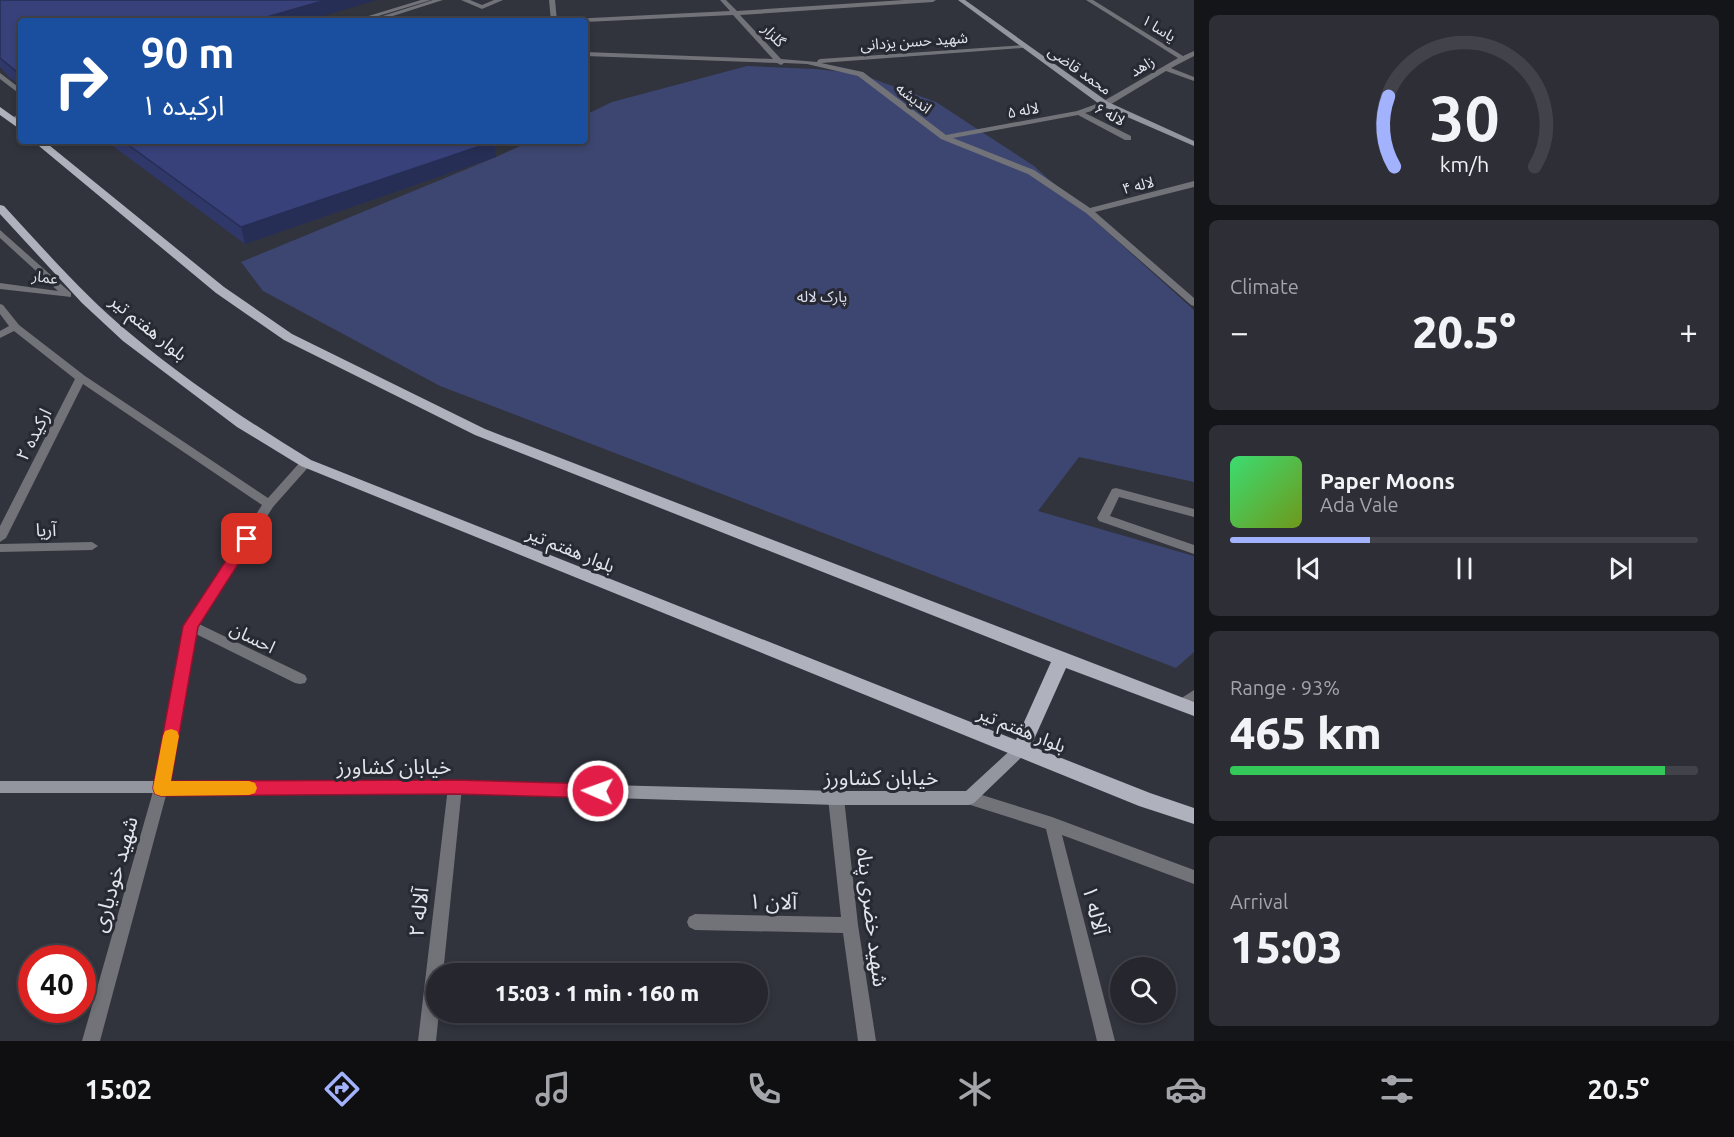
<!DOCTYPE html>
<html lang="en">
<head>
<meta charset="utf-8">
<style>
	body { margin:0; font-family:Ubuntu,"Noto Sans Arabic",sans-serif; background:#2d2e36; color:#f1f3f6; height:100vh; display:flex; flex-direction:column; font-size:22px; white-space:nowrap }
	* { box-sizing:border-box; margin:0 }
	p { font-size:20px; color:#a3a5aa }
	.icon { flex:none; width:33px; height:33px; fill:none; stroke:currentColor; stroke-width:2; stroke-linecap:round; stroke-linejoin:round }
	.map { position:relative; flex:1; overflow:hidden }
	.sheet { display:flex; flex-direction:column; gap:15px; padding:15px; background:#141519; width:540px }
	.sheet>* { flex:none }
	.top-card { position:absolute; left:18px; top:18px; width:570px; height:126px; border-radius:6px; box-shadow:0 3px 9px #0003,0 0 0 2px #42434a; background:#1a4fa0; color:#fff; overflow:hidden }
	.controls { position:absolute; left:1110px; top:957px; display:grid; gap:12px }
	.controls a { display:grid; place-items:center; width:66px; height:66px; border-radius:50%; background:#25262e; box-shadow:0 3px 9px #0003,0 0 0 2px #42434a; font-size:30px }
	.speed { position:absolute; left:18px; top:945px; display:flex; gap:12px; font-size:30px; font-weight:700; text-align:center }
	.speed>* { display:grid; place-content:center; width:78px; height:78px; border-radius:50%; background:#25262e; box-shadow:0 3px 9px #0003,0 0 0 2px #42434a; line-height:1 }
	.speed .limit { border:9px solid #d22; background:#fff; color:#111 }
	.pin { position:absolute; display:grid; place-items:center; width:51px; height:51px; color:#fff; margin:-26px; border-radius:12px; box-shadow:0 3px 9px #0006 }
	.me { position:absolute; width:66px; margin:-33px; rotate:272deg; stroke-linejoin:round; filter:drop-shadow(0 0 4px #0008) }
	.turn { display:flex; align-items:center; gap:21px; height:126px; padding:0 24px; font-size:27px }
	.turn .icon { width:78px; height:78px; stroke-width:2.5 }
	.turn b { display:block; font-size:42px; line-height:51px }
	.big { font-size:45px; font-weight:800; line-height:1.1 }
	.sheet .widget { flex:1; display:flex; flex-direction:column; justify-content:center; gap:9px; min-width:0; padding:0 21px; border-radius:9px; background:#2d2e36 }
	.sheet .dial { align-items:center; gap:0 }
	.dial svg { height:156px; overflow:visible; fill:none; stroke:#42434a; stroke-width:7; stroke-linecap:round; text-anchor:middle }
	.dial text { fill:#f1f3f6; stroke:none }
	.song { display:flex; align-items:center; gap:18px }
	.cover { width:72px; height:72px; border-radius:9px; background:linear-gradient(135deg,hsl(140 70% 55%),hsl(80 70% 35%)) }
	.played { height:6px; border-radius:3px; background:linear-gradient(90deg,#a2b2fd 30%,#42434a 30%) }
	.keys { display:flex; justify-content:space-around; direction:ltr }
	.heat { display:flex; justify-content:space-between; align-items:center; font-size:33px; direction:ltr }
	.charge { height:9px; border-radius:4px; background:linear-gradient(90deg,#34c759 93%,#42434a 0) }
	.trip { position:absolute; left:426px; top:963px; width:342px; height:60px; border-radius:30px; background:#25262e; box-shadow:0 3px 9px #0003,0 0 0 2px #42434a; font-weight:800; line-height:60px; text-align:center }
	.menu { display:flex; height:96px; justify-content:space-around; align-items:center; background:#0f0f12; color:#a3a5aa }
	.menu .icon { width:42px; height:42px }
	.menu .current { color:#a2b2fd }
	.menu b { font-size:27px; color:#f1f3f6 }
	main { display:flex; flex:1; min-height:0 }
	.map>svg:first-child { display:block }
</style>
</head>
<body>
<main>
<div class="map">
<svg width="1194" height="1041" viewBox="0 0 1194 1041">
	<rect width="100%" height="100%" fill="#31333d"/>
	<path fill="#3d4670" d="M 747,66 L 816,69 L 860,74 L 936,102 L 1034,166 L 1194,310 L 1194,482 L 1079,457 L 1038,511 L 1194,556 L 1194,652 L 1176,668 L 440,386 L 263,291 L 241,262 L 496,157 L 531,141 L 585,141 L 585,115 L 612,102 Z"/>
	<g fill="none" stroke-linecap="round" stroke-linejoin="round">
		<path fill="#727378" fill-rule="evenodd" d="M 433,0 L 443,0 L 377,21 L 367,21 Z
			M 461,0 L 470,0 L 482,5 L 494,0 L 503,0 L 482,9 Z
			M 1116,488 L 1194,509 L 1194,517 L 1119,497 L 1110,516 L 1194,545 L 1194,554 L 1099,521 L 1097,518 L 1112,489 Z"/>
		<path fill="#727378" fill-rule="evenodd" d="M 421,0 L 431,0 L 362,21 L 352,21 Z
			M 549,0 L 555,0 L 557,21 L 551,21 Z
			M 720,0 L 726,0 L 737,11 L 904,0 L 936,0 L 933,2 L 740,15 L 781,59 L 817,62 L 818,60 L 820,59 L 1024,45 L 1025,46 L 1022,48 L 821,63 L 863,72 L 946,135 L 1077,111 L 1102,102 L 1178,58 L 1086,0 L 1093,0 L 1183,56 L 1194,51 L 1194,56 L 1171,68 L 1194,77 L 1194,81 L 1166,71 L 1108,106 L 1085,113 L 1131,136 L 1131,140 L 1125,140 L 1078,115 L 953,138 L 1034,170 L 1090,208 L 1194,181 L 1194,187 L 1095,212 L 1194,298 L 1194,306 L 1191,305 L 1086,213 L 1028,174 L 941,139 L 858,76 L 807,64 L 784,63 L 781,65 L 777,63 L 585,56 L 585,52 L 773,59 L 733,15 L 585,22 L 568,21 L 571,19 L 730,11 Z
			M 0,73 L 21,89 L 21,95 L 0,79 Z
			M 21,114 L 21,118 L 11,121 L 7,119 Z
			M 0,230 L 71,293 L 71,297 L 0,289 L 0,283 L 58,291 L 0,238 Z
			M 0,304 L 3,305 L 19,325 L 85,376 L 268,498 L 302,460 L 310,460 L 312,463 L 273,507 L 199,624 L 305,675 L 307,679 L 305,683 L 300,684 L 295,683 L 196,634 L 168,788 L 100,1041 L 82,1041 L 154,788 L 184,626 L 262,505 L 83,384 L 6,538 L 0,542 L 0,526 L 75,379 L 14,331 L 0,338 L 0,331 L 9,326 L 0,314 Z
			M 92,542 L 98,546 L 92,550 L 0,552 L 0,544 Z
			M 1194,690 L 1194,704 L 1182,711 L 1177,709 L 1175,705 L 1177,701 Z
			M 455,781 L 460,782 L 462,787 L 443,974 L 436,974 L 436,1012 L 439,1012 L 436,1041 L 418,1041 L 448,787 L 450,782 Z
			M 836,791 L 841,793 L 844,798 L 858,925 L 876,1041 L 858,1041 L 843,933 L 695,930 L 689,927 L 687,922 L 689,917 L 695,914 L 841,917 L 828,798 L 831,793 Z
			M 969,791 L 1052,817 L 1194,870 L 1194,884 L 1062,835 L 1115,1041 L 1097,1041 L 1046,829 L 964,803 L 961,798 L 964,793 Z"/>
		<path fill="#94969f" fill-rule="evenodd" d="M 958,0 L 965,0 L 1108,102 L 1194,141 L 1194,146 L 1102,106 Z
			M 1021,743 L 1026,745 L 1028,749 L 1026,753 L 974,803 L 969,805 L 836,805 L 455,793 L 0,793 L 0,781 L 455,781 L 836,791 L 966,791 L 1016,745 Z"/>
		<path fill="#afb1bc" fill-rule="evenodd" d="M 0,107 L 21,122 L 21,130 L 0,115 Z
			M 33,141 L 44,141 L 224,287 L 292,334 L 485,429 L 1194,702 L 1194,716 L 1066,668 L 1031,746 L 1150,793 L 1194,808 L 1194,824 L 1139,806 L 301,466 L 237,427 L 123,341 L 82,303 L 0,214 L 0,205 L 4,206 C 45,250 85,297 132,335 C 188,382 249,422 311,460 L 1016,740 L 1051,662 L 475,435 L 284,340 L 216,293 Z"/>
	</g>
	<path fill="#303869" d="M 0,0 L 21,21 L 21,86 L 9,77 L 0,67 Z
		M 106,141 L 495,141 L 496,157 L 245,244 Z"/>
	<path fill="#272e55" d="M 326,0 L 377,0 L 306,21 L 271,21 L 270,16 Z
		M 495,141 L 496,157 L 245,244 L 241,227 Z"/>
	<path fill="#38417a" stroke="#272e55" stroke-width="1.5" d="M 0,0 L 326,0 L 270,16 L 279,21 L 21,21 L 21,81 L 18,77 L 17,72 L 0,58 Z
		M 123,141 L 495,141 L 241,227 Z"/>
	<path fill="#e11d48" stroke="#92132f" stroke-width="1.5" d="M 247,534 L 254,539 L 198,627 L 171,781 L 455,780 L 598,784 L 604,786 L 606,791 L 604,796 L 598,798 L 455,794 L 161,796 L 155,794 L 153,788 L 183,626 L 242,536 Z"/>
	<path fill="#f59e0b" d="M 171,729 L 177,731 L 179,736 L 171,781 L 249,781 L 255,783 L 257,788 L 255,793 L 249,795 L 161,796 L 155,794 L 153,788 L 163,736 L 165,731 Z"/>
	<g text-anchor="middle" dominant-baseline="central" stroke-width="6" stroke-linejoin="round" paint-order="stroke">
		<g font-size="15" fill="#e3e5ec" stroke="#272933">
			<text transform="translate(1159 28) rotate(32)">یاسا ۱</text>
			<text transform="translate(774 35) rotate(47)">گلزار</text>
			<text transform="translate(914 41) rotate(-4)">شهید حسن یزدانی</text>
			<text transform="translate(1142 66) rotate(-31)">زاهد</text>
			<text transform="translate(1080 70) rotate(35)">محمد قاضی</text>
			<text transform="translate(914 98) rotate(37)">اندیشه</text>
			<text transform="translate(1023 110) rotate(-10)">لاله ۵</text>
			<text transform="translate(1110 114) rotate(27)">لاله ۶</text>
			<text transform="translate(1138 185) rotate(-14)">لاله ۴</text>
			<text transform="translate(45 277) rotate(7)">عمار</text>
		</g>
		<g font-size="15" fill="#dbe0f2" stroke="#272933">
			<text x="822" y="296">پارک لاله</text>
		</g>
		<g font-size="18" fill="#e3e5ec" stroke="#272933">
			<text transform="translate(149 327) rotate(39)">بلوار هفتم تیر</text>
			<text transform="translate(33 434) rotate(-63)">ارکیده ۲</text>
			<text transform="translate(46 529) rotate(-1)">آریا</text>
			<text transform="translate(571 549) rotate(22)">بلوار هفتم تیر</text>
			<text transform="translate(253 637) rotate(26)">احسان</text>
			<text transform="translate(1022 729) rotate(22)">بلوار هفتم تیر</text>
		</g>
		<g font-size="21" fill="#e3e5ec" stroke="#272933">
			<text x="394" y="766">خیابان کشاورز</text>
			<text x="881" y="777">خیابان کشاورز</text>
			<text transform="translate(114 874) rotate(-74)">شهید خودیاری</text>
			<text transform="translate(773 901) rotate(1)">آلان ۱</text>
			<text transform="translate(1096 910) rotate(76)">آلاله ۱</text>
			<text transform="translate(418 912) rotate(-84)">آلاله ۲</text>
			<text transform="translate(873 917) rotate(83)">شهید خضری پناه</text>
		</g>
	</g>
</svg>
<div class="controls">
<a><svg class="icon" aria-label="search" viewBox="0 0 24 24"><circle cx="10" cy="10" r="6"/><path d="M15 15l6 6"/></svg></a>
</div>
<div class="speed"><div class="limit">40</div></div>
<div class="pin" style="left:247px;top:539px;background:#d93025"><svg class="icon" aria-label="arrive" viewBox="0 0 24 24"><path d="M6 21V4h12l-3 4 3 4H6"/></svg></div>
<svg class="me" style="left:598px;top:791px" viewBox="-20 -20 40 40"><circle r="17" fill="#e11d48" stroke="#fff" stroke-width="3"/><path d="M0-11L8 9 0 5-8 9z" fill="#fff"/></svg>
<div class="trip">15:03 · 1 min · 160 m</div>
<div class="top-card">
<div class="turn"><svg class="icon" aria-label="right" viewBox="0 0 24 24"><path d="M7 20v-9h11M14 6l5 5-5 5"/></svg><div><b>90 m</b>ارکیده ۱</div></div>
</div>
</div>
<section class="sheet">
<div class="widget dial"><svg viewBox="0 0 100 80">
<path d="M14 69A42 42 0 1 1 86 69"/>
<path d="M14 69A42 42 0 0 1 11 33" stroke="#a2b2fd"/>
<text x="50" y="56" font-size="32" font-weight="700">30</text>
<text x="50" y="72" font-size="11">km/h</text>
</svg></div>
<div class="widget"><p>Climate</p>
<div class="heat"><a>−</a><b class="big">20.5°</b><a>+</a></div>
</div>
<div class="widget">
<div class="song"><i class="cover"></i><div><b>Paper Moons</b><p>Ada Vale</p></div></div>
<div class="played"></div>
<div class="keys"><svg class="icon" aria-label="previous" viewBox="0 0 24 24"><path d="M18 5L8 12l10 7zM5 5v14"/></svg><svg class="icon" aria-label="pause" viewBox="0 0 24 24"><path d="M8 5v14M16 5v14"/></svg><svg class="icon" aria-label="next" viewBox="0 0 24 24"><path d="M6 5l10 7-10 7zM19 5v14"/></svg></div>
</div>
<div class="widget"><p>Range · 93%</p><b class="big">465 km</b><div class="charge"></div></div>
<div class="widget"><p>Arrival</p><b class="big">15:03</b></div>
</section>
</main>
<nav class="menu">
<b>15:02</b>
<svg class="icon current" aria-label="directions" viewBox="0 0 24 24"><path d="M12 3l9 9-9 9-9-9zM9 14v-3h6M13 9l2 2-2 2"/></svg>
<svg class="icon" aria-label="music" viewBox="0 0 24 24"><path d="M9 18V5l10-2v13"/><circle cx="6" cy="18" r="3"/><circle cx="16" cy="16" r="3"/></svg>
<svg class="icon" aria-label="phone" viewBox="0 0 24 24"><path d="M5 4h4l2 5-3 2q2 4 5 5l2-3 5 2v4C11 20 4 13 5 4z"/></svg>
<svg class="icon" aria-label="climate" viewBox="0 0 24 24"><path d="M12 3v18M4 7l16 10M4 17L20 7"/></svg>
<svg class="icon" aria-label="car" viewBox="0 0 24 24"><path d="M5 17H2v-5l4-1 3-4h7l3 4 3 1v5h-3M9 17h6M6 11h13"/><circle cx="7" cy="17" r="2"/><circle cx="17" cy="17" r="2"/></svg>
<svg class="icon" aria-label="filters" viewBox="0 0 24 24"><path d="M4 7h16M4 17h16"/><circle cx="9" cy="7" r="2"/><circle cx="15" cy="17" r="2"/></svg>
<b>20.5°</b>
</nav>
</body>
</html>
